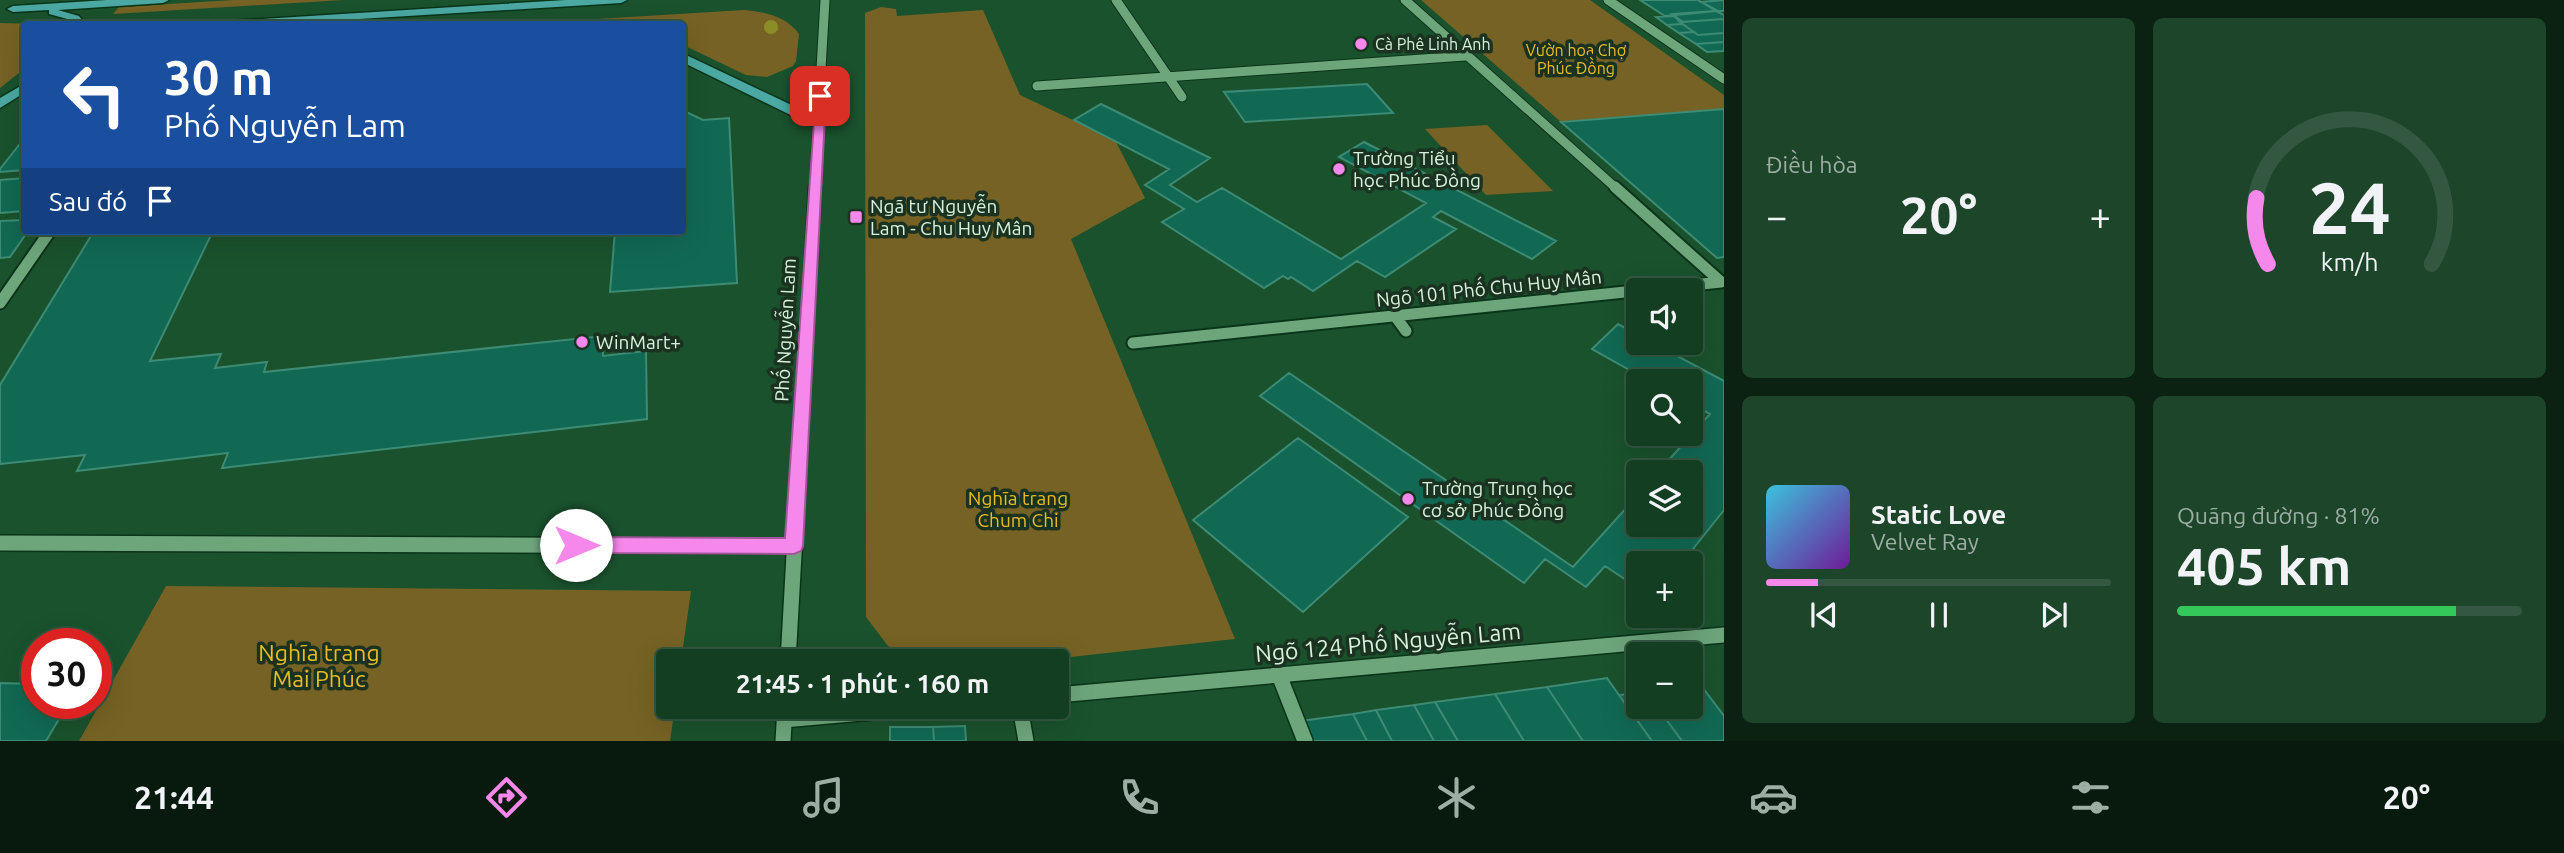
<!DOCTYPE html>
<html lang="vi">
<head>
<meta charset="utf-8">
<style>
	body { margin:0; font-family:Ubuntu,sans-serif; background:#1d452a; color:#f1f3f6; height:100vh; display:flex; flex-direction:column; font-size:26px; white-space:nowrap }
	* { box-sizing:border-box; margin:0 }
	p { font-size:23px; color:#9daea5 }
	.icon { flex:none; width:38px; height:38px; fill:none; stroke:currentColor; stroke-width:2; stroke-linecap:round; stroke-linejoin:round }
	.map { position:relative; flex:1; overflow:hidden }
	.details { display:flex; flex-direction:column; gap:18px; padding:18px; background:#0b2213; width:840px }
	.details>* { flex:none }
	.top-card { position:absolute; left:21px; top:21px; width:665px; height:214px; border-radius:7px; box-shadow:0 7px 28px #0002,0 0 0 2px #335740; background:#1a4fa0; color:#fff; overflow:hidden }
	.buttons { position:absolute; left:1626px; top:278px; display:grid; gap:14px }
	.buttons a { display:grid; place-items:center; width:77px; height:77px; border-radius:7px; background:#143e22; box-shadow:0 7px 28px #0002,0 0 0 2px #335740; font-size:35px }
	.speed { position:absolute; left:21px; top:628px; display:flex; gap:14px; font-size:35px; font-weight:700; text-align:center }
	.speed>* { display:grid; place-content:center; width:91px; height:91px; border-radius:50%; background:#143e22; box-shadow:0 7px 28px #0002,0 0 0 2px #335740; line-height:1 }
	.speed .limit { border:10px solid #d22; background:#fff; color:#111 }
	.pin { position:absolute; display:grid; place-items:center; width:60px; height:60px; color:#fff; margin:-30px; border-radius:14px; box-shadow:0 4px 10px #0006 }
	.me { position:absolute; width:77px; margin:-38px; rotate:90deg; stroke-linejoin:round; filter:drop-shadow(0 0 5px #0008) }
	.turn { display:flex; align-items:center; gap:24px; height:147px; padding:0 28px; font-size:32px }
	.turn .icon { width:91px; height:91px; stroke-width:2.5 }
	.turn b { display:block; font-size:49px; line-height:60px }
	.then { display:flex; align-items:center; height:66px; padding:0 28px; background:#0003; gap:14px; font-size:26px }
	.big { font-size:52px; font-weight:700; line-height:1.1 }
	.details .tile { flex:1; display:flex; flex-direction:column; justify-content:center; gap:10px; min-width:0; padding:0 24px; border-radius:10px; background:#1d452a }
	.details .dial { align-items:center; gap:0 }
	.dial svg { height:182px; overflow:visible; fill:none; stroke:#335740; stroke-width:7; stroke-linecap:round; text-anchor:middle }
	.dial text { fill:#f1f3f6; stroke:none }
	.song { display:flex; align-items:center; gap:21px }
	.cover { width:84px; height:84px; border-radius:10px; background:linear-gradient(135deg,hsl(190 70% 55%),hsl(280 70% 35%)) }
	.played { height:7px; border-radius:4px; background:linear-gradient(90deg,#f788eb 15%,#335740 15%) }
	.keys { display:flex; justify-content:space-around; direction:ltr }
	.heat { display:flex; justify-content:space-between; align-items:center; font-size:38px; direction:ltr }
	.charge { height:10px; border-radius:5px; background:linear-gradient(90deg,#34c759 81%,#335740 0) }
	.details .tiles { flex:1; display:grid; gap:18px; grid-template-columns:repeat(2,1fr) }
	.trip { position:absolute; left:656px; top:649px; width:413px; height:70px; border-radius:7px; background:#143e22; box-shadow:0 7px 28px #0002,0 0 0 2px #335740; font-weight:700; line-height:70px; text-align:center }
	.menu { display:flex; height:112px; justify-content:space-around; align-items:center; background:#08190e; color:#9daea5 }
	.menu .icon { width:49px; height:49px }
	.menu .on { color:#f788eb }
	.menu b { font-size:32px; color:#f1f3f6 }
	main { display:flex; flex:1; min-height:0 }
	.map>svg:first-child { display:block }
</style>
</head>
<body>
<main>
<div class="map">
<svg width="1724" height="741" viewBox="0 0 1724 741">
	<rect width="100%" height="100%" fill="#1a522d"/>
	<path fill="#766224" d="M 234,0 L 343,0 L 113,14 L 119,7 Z
		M 1421,0 L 1590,0 L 1724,95 L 1724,109 L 1561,122 Z
		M 881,7 L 896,9 L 897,16 L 983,10 L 1020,95 L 1115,140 L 1145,198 L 1071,239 L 1235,639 L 1034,661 L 920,661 L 888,646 L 866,617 L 865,13 Z
		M 744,10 C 765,12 786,16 799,34 L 796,61 L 793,66 L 767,77 L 746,75 L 683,45 L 682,24 L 515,24 Z
		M 0,23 L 40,24 L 24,24 L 24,69 L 0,88 Z
		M 1487,125 L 1553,191 L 1486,195 L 1425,129 Z
		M 166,586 L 691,591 L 681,661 L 668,662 L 668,707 L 675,707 L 670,741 L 79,741 Z"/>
	<path fill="#116953" stroke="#3d8b74" stroke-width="2" d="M 1640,0 L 1698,0 L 1716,11 L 1665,16 Z
		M 1724,0 L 1724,11 L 1718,11 L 1701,2 Z
		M 1716,11 L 1724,15 L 1724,19 L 1683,22 L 1672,14 Z
		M 1674,16 L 1682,24 L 1667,25 L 1656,17 Z
		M 1724,19 L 1724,33 L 1698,35 L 1680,22 Z
		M 1682,24 L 1694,32 L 1679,33 L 1667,25 Z
		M 1694,32 L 1698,35 L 1724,33 L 1724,42 L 1696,44 L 1679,33 Z
		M 1724,42 L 1724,51 L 1707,52 L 1696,44 Z
		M 1367,84 L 1393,113 L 1245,122 L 1224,92 Z
		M 1101,104 L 1210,158 L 1170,185 L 1197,202 L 1222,188 L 1341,259 L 1426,203 L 1339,157 L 1364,142 L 1556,241 L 1532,259 L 1441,211 L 1433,217 L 1456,229 L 1385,277 L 1357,261 L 1313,291 L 1291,277 L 1288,279 L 1283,276 L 1264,288 L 1162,222 L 1184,209 L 1145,185 L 1169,169 L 1074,120 Z
		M 1724,109 L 1724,257 L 1717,258 L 1561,122 Z
		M 682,110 L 703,120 L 729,118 L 737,283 L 610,292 L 615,231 L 682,231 Z
		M 23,140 L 24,170 L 0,172 L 0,169 Z
		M 24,178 L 24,211 L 0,213 L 0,180 Z
		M 24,220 L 24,231 L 28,231 L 10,257 L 0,258 L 0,221 Z
		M 94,231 L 213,231 L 150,361 L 221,354 L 215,368 L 267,362 L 264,372 L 603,336 L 603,356 L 646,351 L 647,419 L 222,468 L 228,453 L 77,471 L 85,455 L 0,464 L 0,385 Z
		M 1618,324 L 1638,335 L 1638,343 L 1653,343 L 1724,381 L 1724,510 L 1681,564 L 1638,564 L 1638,588 L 1605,566 L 1586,587 L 1545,559 L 1524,583 L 1260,396 L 1289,373 L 1573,567 L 1638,495 L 1638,525 L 1690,525 L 1690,472 L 1658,472 L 1710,414 L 1690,403 L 1690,382 L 1651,382 L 1592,349 Z
		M 1298,438 L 1408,517 L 1303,612 L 1193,520 Z
		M 1607,678 L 1619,695 L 1652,741 L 1583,741 L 1547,687 Z
		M 0,683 L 37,684 L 37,704 L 68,704 L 46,741 L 0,741 Z
		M 1700,684 L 1724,716 L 1724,741 L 1682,741 L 1657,707 L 1690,707 L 1690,685 Z
		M 1547,687 L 1583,741 L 1524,741 L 1495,694 Z
		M 1638,693 L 1638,707 L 1657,707 L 1682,741 L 1652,741 L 1619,695 Z
		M 1495,694 L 1524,741 L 1458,741 L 1435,702 Z
		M 1435,702 L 1458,741 L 1434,741 L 1414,705 Z
		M 1414,705 L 1434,741 L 1392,741 L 1376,710 Z
		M 1376,710 L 1392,741 L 1367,741 L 1353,714 Z
		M 1353,714 L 1367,741 L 1310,741 L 1300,721 Z
		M 965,726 L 966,741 L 934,741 L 933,727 Z
		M 890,727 L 933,727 L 934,741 L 890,741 Z"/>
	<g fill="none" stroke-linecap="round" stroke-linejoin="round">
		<defs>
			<path id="minor-far2" d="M 1116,0 L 1182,97
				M 1405,0 L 1617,189
				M 1608,0 L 1724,79
				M 1037,86 L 1465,56
				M 814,189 L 825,0"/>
			<path id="minor-far1" d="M 0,303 L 50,231
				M 1395,316 L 1406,331
				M 1133,343 L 1721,282 L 1615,187
				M 801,431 L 815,187"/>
			<path id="minor" d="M 0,543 L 794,546
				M 788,662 L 801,429
				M 1279,675 L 1305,741
				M 1057,695 L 1724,635
				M 1020,707 L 1026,741
				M 784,720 L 928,707
				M 783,741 L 785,707"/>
			<path id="major" d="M 107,0 L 169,0 L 163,3 L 58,10 L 79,16 L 85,24 L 74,24 L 71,20 L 49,14 L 49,10 L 13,12 L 7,9 L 13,6 Z
				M 566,0 L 627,0 L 621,3 L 277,24 L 223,24 L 229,21 Z
				M 682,53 L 823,120 L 825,123 L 818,127 L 813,126 L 682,62 Z
				M 24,84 L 24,93 L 0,108 L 0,98 Z"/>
		</defs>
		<use href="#minor-far2" stroke="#0a3519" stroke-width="11"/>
		<use href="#minor-far1" stroke="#0a3519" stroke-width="15"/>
		<use href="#minor" stroke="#0a3519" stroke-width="18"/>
		<use href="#major" stroke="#0a3519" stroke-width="3"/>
		<use href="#minor-far2" stroke="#6ea67c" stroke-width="9"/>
		<use href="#minor-far1" stroke="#6ea67c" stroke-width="11"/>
		<use href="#minor" stroke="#6ea67c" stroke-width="15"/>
		<use href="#major" fill="#4ba8a3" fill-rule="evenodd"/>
	</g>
	<circle fill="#8b8d26" cx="771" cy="27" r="7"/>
	<path fill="#f788eb" stroke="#a15899" stroke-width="2" d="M 816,93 L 826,96 L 803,546 L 801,551 L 794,554 L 576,553 L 569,550 L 566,545 L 569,539 L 576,537 L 785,538 Z"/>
	<g fill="#f788eb" stroke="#1b3221" stroke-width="2.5">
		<circle cx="1361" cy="44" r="7"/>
		<circle cx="1339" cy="169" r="7"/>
		<rect x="849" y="210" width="14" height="14" rx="3.5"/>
		<circle cx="582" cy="342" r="7"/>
		<circle cx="1408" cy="499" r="7"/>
	</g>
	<g text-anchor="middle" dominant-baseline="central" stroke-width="7" stroke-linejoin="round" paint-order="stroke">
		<g font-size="16" fill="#d6f2dc" stroke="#1b3221" text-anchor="start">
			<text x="1375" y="44">Cà Phê Linh Anh</text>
		</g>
		<g font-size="16" fill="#e8bd21" stroke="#1b3221">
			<text x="1576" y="50">Vườn hoa Chợ<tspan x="1576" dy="18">Phúc Đồng</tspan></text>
		</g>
		<g font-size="19" fill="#d6f2dc" stroke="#1b3221" text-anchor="start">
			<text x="1353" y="158">Trường Tiểu<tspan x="1353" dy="22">học Phúc Đồng</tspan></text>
			<text x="870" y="206">Ngã tư Nguyễn<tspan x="870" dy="22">Lam - Chu Huy Mân</tspan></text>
			<text x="596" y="342">WinMart+</text>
			<text x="1422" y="488">Trường Trung học<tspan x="1422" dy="22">cơ sở Phúc Đồng</tspan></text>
		</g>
		<g font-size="19" fill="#d6f2dc" stroke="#1b3221">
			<text transform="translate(1489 288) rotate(-6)">Ngõ 101 Phố Chu Huy Mân</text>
			<text transform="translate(785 330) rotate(-87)">Phố Nguyễn Lam</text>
		</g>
		<g font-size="19" fill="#e8bd21" stroke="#1b3221">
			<text x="1018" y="498">Nghĩa trang<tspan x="1018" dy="22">Chum Chi</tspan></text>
		</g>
		<g font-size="23" fill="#d6f2dc" stroke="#1b3221">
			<text transform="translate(1388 642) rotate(-5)">Ngõ 124 Phố Nguyễn Lam</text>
		</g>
		<g font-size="23" fill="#e8bd21" stroke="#1b3221">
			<text x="319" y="652">Nghĩa trang<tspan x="319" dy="26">Mai Phúc</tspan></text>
		</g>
	</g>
</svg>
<div class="buttons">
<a><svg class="icon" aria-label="sound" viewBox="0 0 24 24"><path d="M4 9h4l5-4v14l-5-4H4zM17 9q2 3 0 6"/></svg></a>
<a><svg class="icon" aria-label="search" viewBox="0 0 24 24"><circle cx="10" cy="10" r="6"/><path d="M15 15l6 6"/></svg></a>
<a><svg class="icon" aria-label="layers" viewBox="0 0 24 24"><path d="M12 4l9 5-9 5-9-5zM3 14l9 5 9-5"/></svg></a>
<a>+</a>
<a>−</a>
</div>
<div class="speed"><div class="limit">30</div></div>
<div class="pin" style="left:820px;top:96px;background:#d93025"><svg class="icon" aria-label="arrive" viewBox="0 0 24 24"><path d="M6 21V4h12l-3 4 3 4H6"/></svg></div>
<svg class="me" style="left:576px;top:545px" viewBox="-20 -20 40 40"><circle r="19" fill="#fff"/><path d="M0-13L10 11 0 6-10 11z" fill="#f788eb"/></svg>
<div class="trip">21:45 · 1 phút · 160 m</div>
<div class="top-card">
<div class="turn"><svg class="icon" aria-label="left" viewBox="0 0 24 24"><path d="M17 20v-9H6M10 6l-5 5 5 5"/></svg><div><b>30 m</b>Phố Nguyễn Lam</div></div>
<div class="then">Sau đó<svg class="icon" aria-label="arrive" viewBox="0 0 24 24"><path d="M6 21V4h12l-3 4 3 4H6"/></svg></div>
</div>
</div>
<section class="details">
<div class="tiles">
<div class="tile"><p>Điều hòa</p>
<div class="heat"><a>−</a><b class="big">20°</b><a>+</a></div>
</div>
<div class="tile dial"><svg viewBox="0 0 100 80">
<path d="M14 69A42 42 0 1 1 86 69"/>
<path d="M14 69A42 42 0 0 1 9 40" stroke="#f788eb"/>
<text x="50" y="56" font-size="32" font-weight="700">24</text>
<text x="50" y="72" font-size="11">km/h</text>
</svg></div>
<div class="tile">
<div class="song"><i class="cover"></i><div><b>Static Love</b><p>Velvet Ray</p></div></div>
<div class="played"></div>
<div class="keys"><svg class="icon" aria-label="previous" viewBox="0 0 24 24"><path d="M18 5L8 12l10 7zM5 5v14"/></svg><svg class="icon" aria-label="pause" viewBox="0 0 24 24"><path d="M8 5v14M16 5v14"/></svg><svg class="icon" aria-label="next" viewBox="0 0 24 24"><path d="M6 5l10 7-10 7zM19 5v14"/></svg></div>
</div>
<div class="tile"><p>Quãng đường · 81%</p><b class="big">405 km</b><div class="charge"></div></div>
</div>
</section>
</main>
<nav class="menu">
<b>21:44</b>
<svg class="icon on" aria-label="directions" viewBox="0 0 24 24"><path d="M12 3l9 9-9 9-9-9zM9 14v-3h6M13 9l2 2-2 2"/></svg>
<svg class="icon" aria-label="music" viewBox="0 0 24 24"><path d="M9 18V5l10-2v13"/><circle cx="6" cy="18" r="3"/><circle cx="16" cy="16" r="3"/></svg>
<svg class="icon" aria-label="phone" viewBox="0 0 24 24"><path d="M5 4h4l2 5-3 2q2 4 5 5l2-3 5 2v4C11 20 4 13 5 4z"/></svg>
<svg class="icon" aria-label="climate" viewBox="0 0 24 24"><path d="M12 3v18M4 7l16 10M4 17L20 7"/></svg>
<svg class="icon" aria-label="car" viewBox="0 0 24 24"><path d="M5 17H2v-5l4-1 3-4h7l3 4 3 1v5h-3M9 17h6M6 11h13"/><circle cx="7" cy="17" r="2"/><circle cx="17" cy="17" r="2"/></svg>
<svg class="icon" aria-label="filters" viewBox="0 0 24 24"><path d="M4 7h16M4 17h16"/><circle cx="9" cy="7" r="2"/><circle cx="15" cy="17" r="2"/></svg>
<b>20°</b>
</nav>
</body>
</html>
